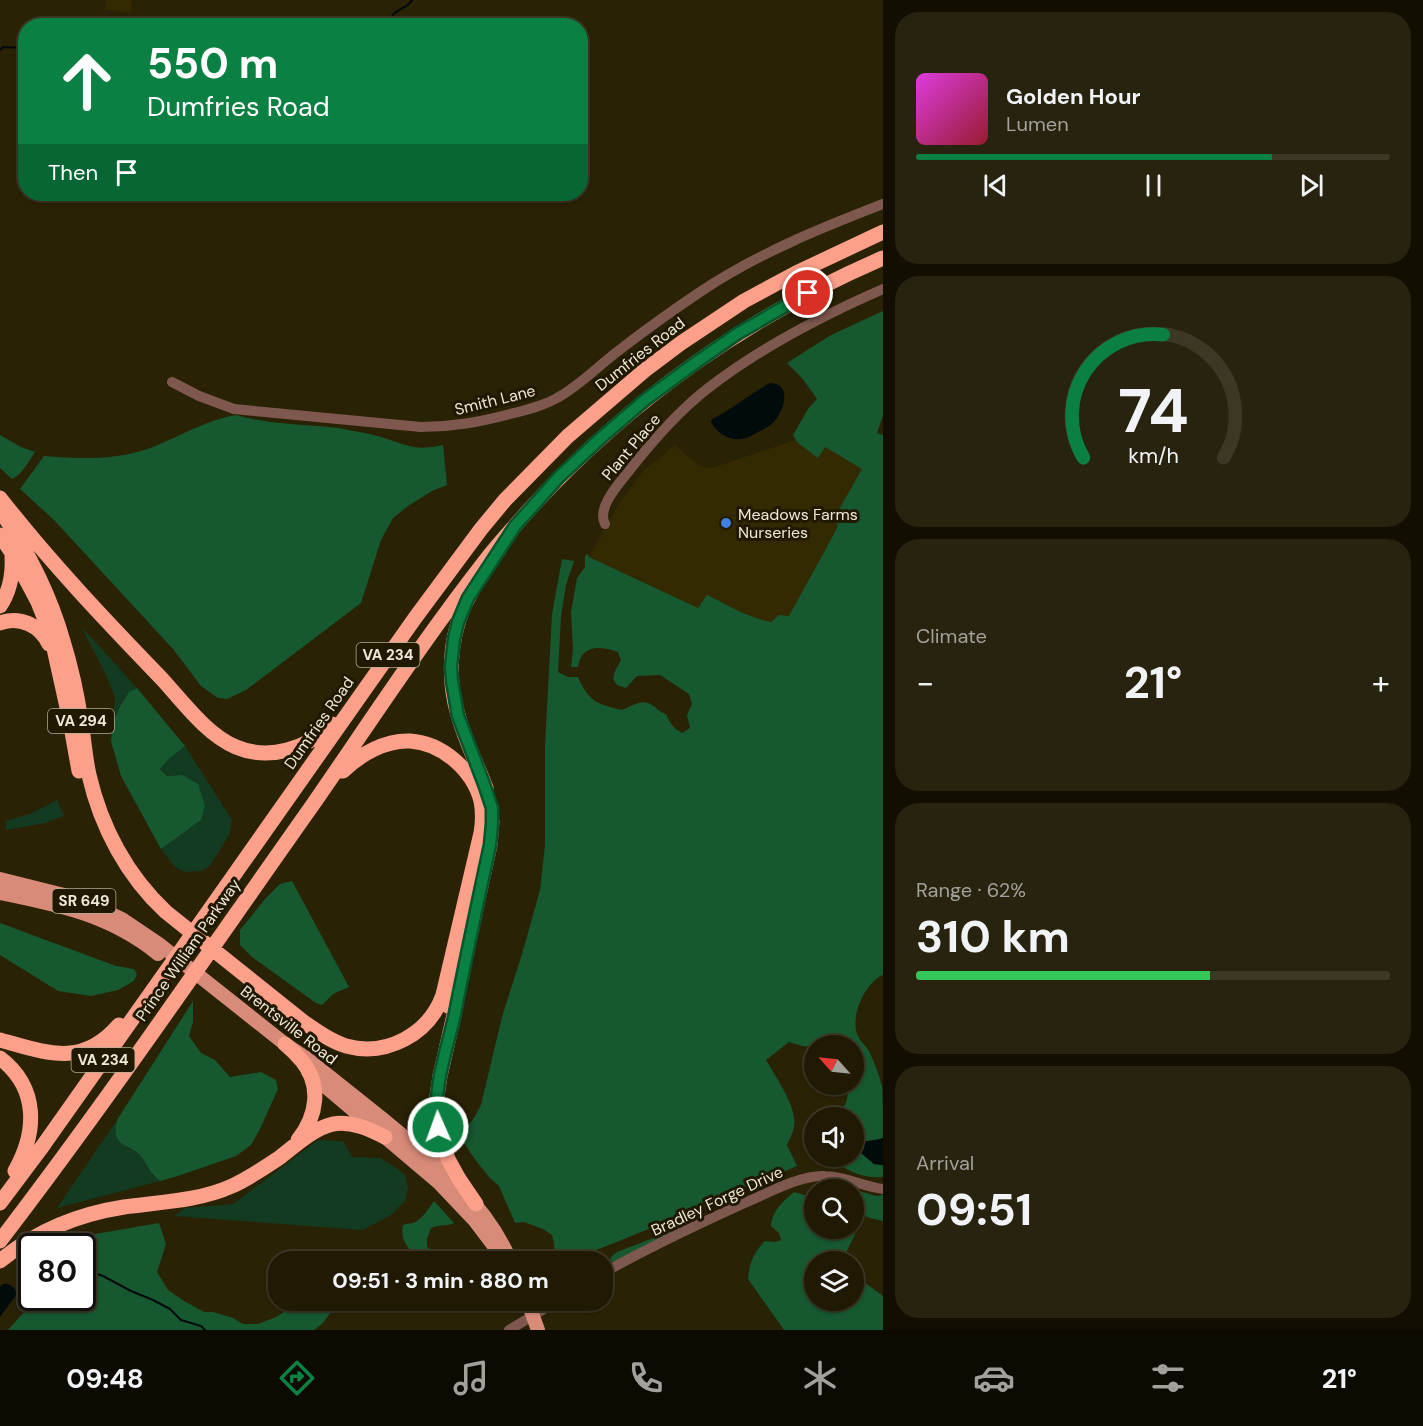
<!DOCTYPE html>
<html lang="en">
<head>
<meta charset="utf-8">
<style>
	body { margin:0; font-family:"DM Sans",sans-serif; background:#28230e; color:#f1f3f6; height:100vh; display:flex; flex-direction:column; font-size:22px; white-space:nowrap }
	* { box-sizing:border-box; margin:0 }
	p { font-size:20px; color:#a2a19a }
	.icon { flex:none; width:33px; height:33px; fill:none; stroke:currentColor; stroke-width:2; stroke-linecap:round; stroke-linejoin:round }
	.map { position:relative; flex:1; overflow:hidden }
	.panel { display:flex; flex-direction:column; gap:12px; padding:12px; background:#120e02; width:540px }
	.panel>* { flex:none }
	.top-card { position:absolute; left:18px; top:18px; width:570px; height:183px; border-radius:24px; box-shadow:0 2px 4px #0004,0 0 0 2px #3d3826; background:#0b8043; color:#fff; overflow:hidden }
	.needle { width:39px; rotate:297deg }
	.tools { position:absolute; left:804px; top:1035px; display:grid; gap:12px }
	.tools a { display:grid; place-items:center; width:60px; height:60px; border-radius:50%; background:#201a04; box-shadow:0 2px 4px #0004,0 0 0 2px #3d3826; font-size:30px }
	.speed { position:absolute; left:18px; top:1233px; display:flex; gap:12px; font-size:30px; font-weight:700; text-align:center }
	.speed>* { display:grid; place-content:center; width:78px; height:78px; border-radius:50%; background:#201a04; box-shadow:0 2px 4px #0004,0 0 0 2px #3d3826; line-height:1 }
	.speed .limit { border:3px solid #111; border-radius:9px; background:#fff; color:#111 }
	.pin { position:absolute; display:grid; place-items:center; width:51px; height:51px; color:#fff; margin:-26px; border:3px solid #fff; border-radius:50%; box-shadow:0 2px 6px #0007 }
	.me { position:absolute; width:66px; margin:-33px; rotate:358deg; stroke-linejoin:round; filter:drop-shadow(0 0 4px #0008) }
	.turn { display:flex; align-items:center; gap:21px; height:126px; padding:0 30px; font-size:27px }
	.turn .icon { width:78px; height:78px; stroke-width:2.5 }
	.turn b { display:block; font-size:42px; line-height:51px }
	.then { display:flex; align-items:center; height:57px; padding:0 30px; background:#0003; gap:12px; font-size:22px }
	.big { font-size:45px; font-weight:700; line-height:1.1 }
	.panel .widget { flex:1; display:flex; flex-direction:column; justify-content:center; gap:9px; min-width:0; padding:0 21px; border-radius:24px; background:#28230e }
	.panel .dial { align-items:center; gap:0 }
	.dial svg { height:156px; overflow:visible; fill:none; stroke:#3d3826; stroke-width:7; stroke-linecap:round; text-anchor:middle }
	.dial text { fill:#f1f3f6; stroke:none }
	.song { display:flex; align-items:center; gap:18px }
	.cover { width:72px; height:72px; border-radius:9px; background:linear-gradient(135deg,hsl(300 70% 55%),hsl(350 70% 35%)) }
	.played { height:6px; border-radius:3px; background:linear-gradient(90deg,#0b8043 75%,#3d3826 75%) }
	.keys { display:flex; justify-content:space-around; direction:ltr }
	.heat { display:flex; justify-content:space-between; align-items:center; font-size:33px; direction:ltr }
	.charge { height:9px; border-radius:4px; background:linear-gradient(90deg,#34c759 62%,#3d3826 0) }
	.trip { position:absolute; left:268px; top:1251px; width:345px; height:60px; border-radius:24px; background:#201a04; box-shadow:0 2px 4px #0004,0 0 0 2px #3d3826; font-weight:700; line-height:60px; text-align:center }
	.menu { display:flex; height:96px; justify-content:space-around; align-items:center; background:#0d0a02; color:#a2a19a }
	.menu .icon { width:42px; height:42px }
	.menu .selected { color:#0b8043 }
	.menu b { font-size:27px; color:#f1f3f6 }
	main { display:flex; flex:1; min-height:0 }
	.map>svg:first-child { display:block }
</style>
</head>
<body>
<main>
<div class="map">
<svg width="883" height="1330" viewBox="0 0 883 1330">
	<rect width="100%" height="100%" fill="#2a2205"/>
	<path fill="#332a02" d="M 106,0 L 132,0 L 131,13 L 105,9 Z
		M 800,431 L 872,469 L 779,646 L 589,557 L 620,502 L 643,471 L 675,445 L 698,465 L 706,468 L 712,468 L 795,440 Z"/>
	<path fill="#133b21" d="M 81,626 L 137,688 C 122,695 119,708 113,723 L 115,697 L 106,675 Z
		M 185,746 L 232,820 L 229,835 L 210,866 L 201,871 L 185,872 L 175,867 L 161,849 L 201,820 L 182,775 L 167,776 L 160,768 L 169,759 Z
		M 57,800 L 64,816 L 45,823 L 6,830 L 6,821 L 30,814 Z
		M 117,1120 L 115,1133 L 128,1148 L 139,1153 L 153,1176 L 160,1181 L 57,1208 Z
		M 318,1140 L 343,1141 L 352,1157 L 380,1158 L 395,1167 L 405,1175 L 408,1188 L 405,1201 L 391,1215 L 363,1230 L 174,1216 L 185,1208 L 233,1204 Z"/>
	<path fill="#165830" d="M 883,311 L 883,415 L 877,433 L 883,435 L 883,975 C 865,982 849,1018 858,1036 C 860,1041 866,1046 869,1051 C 874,1061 879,1075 882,1086 C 883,1097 883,1126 883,1138 L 876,1141 L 854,1143 L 854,1118 L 836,1117 L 835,1114 C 847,1108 849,1097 847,1085 L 854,1084 L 854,1046 L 814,1046 L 814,1047 L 802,1046 L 789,1042 L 766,1060 C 775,1075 792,1101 794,1117 C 796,1127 791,1136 787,1145 L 797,1166 L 706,1206 L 569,1261 L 556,1262 L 555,1261 L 554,1243 L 552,1235 L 543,1229 L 524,1222 L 515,1223 L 499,1186 L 490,1178 L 477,1162 L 459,1136 L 474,1118 L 481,1105 L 502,1017 L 522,954 L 540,890 L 545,845 L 545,745 L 552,614 L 562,559 L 574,561 L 566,585 L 561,617 L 558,672 L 568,677 L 578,677 C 589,702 597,704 622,710 C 633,706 642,698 652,705 C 658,709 659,712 666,714 C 670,723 673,728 682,733 L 690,728 L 687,715 L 692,704 L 689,694 L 660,675 L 637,676 L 626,688 L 617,685 L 613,679 L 615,671 L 621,660 L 618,652 C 606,648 589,644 581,657 C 579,660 579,663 578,667 L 571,667 L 573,648 L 571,612 L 577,578 L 585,567 L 585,556 L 588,554 L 589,557 L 698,608 L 707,595 C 728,605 748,618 771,622 L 779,615 L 789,616 L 834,534 L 838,525 L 833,520 L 862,469 L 825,447 L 818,458 L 798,443 L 793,435 L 808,409 L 817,399 L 802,378 L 787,363 L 831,335 Z
		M 236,415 C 270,425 304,424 338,428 C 353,431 369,433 384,438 C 409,446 416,451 443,445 L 447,485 L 432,491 L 408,506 L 393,518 L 381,540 L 361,603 L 246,690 L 227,699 L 218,698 L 201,686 L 173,649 L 54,520 L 20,489 L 44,456 C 84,459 120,461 158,445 C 181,435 210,419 236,415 Z
		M 0,435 L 21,447 L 35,452 C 28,462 22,475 12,479 L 0,468 Z
		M 137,688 L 185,746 L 169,759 L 160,769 L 167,776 L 182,775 L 198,784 L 205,806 L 201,820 L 161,849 L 121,776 L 111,741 L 113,723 L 120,706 L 129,692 Z
		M 292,881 L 349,987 L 333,994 L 322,1005 L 316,1003 L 252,957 L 240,945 L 240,930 L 265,899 L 280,884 Z
		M 0,923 L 116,966 L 134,969 L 137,974 L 134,981 L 118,990 L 91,996 L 58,991 L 0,955 Z
		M 193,1001 L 193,1022 L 189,1036 L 201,1053 L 215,1060 L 230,1077 L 261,1072 L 276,1080 L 278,1089 L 260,1129 L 251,1145 L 236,1156 L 178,1176 L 160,1181 C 149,1173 148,1165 140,1155 C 134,1148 122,1147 117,1138 C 114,1133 116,1126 117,1120 Z
		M 854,1147 L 874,1164 L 883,1165 L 883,1177 C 867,1178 857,1175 843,1167 L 841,1157 L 854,1156 Z
		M 841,1186 L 876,1196 L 883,1195 L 883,1221 L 870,1218 L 862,1215 L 854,1207 L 854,1190 L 843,1189 Z
		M 794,1192 L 814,1198 L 814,1228 L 854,1228 L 854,1227 L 856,1232 L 842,1261 L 814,1262 L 814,1300 L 854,1300 L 854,1275 L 857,1277 L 883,1296 L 883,1330 L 784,1330 L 748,1279 C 749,1264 754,1252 765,1241 L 775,1242 L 781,1240 L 779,1233 L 771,1226 C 772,1211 783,1201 794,1192 Z
		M 434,1201 L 454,1223 C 446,1227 440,1224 431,1228 L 427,1239 L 427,1247 L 432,1250 L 434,1255 L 429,1261 L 422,1261 C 411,1252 399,1241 403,1225 C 407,1223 410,1224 413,1223 C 422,1220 429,1208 434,1201 Z
		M 159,1223 L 166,1244 L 157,1272 L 168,1290 L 184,1301 L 204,1312 L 213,1312 L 233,1318 L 243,1324 L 258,1324 L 276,1317 L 301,1301 L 327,1301 L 332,1311 L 322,1324 L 314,1330 L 8,1330 L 34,1301 L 35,1298 L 82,1298 L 82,1246 L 53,1246 L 60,1240 Z
		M 690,1224 L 614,1262 L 610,1261 L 611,1257 L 617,1252 Z"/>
	<path fill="#000b0b" d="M 770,383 C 791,384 785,406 777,418 C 772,425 765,429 758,432 C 753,435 747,438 741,439 C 729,441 716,432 711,422 L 712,419 C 733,409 750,394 770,383 Z
		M 883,1138 L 883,1165 L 874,1164 L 854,1147 L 854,1143 C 863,1141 873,1141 883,1138 Z
		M 3,1284 C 10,1283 15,1288 17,1294 L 0,1317 L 0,1287 Z"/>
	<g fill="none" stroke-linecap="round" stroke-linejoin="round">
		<path stroke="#000b0b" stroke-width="2" d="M 309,26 C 326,11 354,22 374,26
			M 383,26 C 389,22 390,18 395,13 C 401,7 408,8 412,0
			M 0,50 L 3,47 L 26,48
			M 82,1265 L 92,1272 L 103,1276 L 131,1291 L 153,1300 L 170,1309 L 181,1320 L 201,1326 L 205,1330
			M 30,1273 L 32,1272"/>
		<path stroke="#7e584f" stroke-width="10" d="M 172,382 L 199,396 L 234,409 L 421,427 C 453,427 479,422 510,414 C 526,410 543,406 557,398 C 581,385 600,364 622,348 C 648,328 676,308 703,290 C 759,253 821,228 883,204
			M 605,524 C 597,509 616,487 625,476 C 649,445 676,413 707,389 C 761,347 821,316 883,289
			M 603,1273 C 650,1247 698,1224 747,1202 C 770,1192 800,1175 825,1176 C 845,1176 863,1187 883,1189
			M 509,1330 L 559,1300"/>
		<path stroke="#d98b79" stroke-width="14" d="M 0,879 L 72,897 L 86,902 L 122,919 L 159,944 L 285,1044 L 305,1057 C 331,1078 358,1099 384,1120 C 433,1160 486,1202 511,1262
			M 0,893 C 59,905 110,915 158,954
			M 308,1072 L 439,1183 L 475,1221 L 500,1254
			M 527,1300 L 538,1330"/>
		<path stroke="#fda08a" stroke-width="15" d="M 0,498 C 50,562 106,621 162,679 C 183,702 207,735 236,747 C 269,761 307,749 332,724
			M 0,510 C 27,550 50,595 63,641 C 71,667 77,694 81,721 C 84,739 85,757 89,775 C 101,827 127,876 166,912 L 305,1023 C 318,1032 331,1041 346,1046 C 387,1057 429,1034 443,995 L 481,833 C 483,822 483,812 481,801 C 473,770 442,743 410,741 C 385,740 361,754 343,771
			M 0,535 L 12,553 L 38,602 L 51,635 L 70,721 L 79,771
			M 472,591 C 450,628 446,674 458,715 C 465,740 477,764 486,788
			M 0,606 C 10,591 13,575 12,557
			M 0,623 C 20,616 40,625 49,644
			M 448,1006 L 462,973
			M 0,1040 C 47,1053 82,1068 119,1025
			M 285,1044 C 291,1049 297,1055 302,1061 C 322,1086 317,1116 298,1140
			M 0,1058 C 39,1088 37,1132 15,1171
			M 0,1203 L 42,1147 L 184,946 L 415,618 L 481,529 L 505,500 L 568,436 L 645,370 L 681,343 L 744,301 L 796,273 L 883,232
			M 476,1204 L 459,1179 L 448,1159 L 438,1127 L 437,1096 L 440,1076 L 454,1015 L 462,973 L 490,845 L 492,821
			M 0,1241 C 109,1099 210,950 314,803 C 370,722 424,639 485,561 C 499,543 514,527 529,510 C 627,402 748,316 883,258
			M 0,1261 C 35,1232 79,1214 124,1207 C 160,1202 199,1201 232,1186 C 248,1179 264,1168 279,1158 C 295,1146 312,1129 333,1124 C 352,1121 369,1129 385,1137"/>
	</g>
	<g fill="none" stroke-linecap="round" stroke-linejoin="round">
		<defs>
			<path id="route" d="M 438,1127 C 432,1088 447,1051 455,1013 C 466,957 478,901 490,845 L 492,824 L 492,808 L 484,784 L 458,716 L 452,681 L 451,666 L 454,639 L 458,622 L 468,598 L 515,526 L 559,477 L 603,436 L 645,400 L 691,366 L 737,334 L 808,293"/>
		</defs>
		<use href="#route" stroke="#07532c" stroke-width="15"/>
		<use href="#route" stroke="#0b8043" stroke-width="10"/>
	</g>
	<circle fill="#3f7fe0" stroke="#201900" stroke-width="2" cx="726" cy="523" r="6"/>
	<g text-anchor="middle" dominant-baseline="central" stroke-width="6" stroke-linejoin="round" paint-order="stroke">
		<g fill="#201900" stroke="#b0aa96" stroke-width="1.5">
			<rect x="356.5" y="643" width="63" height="24" rx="4.5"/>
			<rect x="48" y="709" width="66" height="24" rx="4.5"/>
			<rect x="52.5" y="889" width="63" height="24" rx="4.5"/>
			<rect x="71.5" y="1048" width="63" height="24" rx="4.5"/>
		</g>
		<g font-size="15" font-weight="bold" fill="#ede8d7">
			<text x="388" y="655">VA 234</text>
			<text x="81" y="721">VA 294</text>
			<text x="84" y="901">SR 649</text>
			<text x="103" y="1060">VA 234</text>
		</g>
		<g font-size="16" fill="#ede8d7" stroke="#201900">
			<text transform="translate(640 354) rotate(-38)">Dumfries Road</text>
			<text transform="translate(495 400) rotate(-14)">Smith Lane</text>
			<text transform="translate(631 447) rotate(-50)">Plant Place</text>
			<text transform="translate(319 723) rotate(-55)">Dumfries Road</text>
			<text transform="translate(188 950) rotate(-55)">Prince William Parkway</text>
			<text transform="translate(289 1025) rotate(38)">Brentsville Road</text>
			<text transform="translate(717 1201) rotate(-25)">Bradley Forge Drive</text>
		</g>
		<g font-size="16" fill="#ede8d7" stroke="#201900" text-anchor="start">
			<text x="738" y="514">Meadows Farms<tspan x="738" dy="18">Nurseries</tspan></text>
		</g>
	</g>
</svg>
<div class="tools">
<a><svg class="needle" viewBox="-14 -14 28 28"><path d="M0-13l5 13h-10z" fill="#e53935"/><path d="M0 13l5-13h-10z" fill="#a2a19a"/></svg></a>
<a><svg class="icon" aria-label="sound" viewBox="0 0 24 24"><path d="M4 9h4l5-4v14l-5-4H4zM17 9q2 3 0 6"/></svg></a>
<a><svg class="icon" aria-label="search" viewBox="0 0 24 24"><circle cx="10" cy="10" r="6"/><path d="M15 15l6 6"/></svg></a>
<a><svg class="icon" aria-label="layers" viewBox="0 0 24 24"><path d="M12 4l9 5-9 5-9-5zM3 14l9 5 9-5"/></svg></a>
</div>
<div class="speed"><div class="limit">80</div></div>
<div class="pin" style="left:808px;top:293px;background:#d93025"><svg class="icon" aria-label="arrive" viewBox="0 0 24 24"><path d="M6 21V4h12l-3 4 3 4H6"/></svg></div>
<svg class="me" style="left:438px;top:1127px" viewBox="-20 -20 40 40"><circle r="17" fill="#0b8043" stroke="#fff" stroke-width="3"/><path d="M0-11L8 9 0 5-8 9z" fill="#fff"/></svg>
<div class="trip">09:51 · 3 min · 880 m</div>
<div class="top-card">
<div class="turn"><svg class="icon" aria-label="ahead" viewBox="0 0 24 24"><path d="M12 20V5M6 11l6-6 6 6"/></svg><div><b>550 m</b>Dumfries Road</div></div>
<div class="then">Then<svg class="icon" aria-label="arrive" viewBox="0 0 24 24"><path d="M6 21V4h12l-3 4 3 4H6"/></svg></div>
</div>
</div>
<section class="panel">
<div class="widget">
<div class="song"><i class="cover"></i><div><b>Golden Hour</b><p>Lumen</p></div></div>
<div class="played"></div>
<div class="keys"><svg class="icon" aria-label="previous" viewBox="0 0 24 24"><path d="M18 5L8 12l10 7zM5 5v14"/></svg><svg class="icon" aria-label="pause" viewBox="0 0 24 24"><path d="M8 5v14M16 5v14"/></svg><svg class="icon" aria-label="next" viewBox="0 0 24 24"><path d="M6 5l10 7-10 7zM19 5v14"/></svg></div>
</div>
<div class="widget dial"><svg viewBox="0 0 100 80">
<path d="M14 69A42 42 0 1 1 86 69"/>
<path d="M14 69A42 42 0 0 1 55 6" stroke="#0b8043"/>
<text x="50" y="56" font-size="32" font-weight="700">74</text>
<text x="50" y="72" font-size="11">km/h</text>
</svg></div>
<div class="widget"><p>Climate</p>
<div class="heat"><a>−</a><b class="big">21°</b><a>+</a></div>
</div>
<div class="widget"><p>Range · 62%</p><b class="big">310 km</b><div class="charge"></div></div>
<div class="widget"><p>Arrival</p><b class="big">09:51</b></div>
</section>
</main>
<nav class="menu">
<b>09:48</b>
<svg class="icon selected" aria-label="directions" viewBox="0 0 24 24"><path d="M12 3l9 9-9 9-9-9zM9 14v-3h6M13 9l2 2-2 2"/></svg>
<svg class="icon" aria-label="music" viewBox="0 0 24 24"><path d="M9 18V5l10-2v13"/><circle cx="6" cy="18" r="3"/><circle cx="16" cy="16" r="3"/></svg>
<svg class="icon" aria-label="phone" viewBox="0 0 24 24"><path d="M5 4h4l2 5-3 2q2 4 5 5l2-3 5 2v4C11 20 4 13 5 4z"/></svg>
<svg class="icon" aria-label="climate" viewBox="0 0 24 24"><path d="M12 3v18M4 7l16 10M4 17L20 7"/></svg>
<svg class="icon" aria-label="car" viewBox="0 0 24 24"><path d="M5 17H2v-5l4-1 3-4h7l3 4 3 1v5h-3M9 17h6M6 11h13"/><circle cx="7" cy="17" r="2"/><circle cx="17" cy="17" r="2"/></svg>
<svg class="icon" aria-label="filters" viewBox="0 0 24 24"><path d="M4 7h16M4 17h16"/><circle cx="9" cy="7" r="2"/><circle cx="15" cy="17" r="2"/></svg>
<b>21°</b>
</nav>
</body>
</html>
